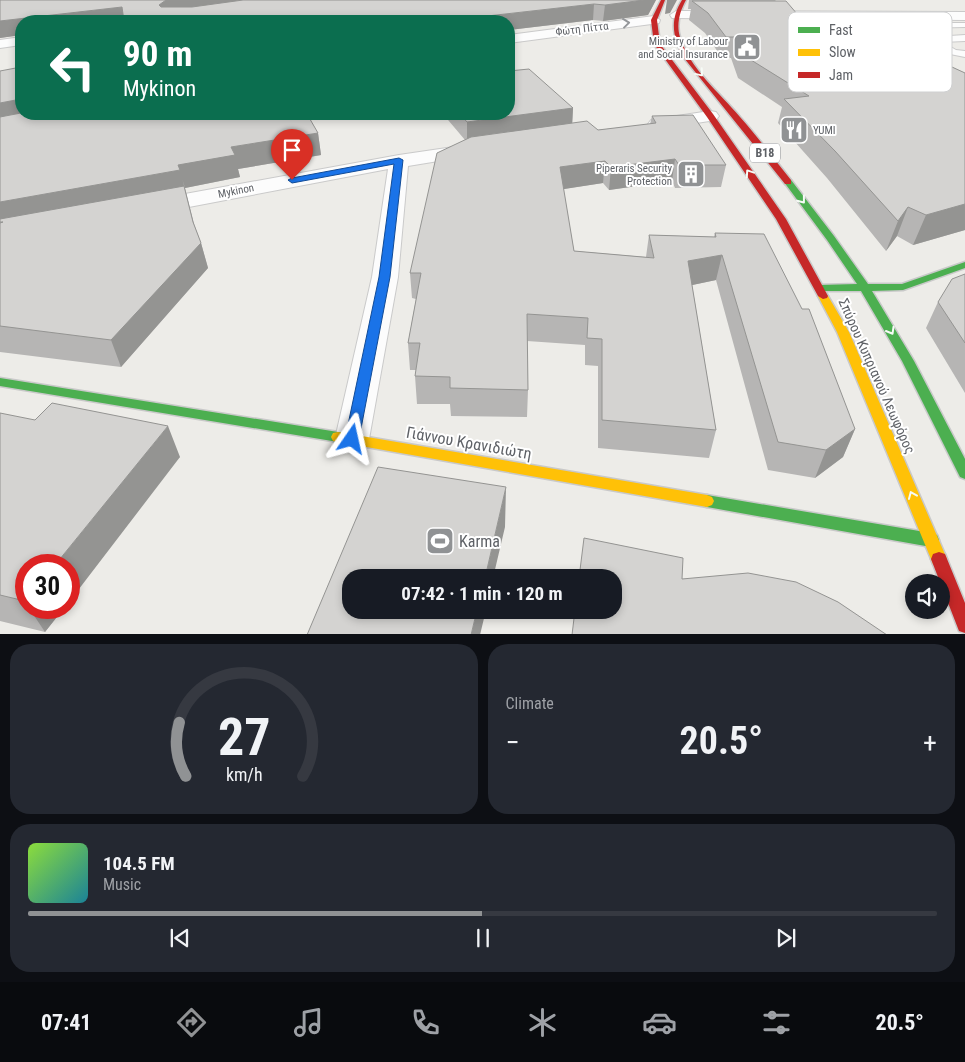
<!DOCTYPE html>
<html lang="en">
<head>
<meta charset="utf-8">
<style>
	body { margin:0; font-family:"Roboto Condensed",sans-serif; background:#242831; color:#f1f3f6; height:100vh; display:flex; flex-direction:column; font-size:19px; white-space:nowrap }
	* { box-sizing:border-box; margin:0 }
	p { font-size:16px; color:#9ea1a6 }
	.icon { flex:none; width:28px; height:28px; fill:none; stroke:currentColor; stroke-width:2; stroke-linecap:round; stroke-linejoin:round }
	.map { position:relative; height:634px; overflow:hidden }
	.sheet { display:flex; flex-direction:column; gap:10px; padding:10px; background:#0d0f14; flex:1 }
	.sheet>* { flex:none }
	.banner { position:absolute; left:15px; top:15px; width:500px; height:105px; border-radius:20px; box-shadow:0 2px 8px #0003; background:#0b6e4f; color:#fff; overflow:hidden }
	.buttons { position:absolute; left:905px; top:574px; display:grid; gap:10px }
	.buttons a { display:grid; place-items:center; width:45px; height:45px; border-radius:50%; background:#171b24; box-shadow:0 2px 8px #0003; font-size:25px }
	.speed { position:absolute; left:15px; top:554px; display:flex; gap:10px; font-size:25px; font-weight:700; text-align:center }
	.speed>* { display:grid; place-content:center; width:65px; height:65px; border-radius:50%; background:#171b24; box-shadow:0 2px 8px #0003; line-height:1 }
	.speed .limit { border:8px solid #d22; background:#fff; color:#111 }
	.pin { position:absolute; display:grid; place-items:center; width:42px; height:42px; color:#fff; margin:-51px -21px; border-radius:50% 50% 50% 0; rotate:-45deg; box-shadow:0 0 5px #0007 }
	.pin .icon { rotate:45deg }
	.me { position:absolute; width:55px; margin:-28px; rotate:11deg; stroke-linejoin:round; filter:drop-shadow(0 0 4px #0008) }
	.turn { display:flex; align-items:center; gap:18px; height:105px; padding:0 25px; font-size:22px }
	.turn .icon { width:65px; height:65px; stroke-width:2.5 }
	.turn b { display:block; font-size:35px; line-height:42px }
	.big { font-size:38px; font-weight:700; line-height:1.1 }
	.sheet .tile { flex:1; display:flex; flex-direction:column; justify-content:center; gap:8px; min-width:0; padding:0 18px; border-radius:20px; background:#242831 }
	.sheet .dial { align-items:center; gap:0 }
	.dial svg { height:130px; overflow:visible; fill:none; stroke:#363941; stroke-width:7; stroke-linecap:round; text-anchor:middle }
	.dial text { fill:#f1f3f6; stroke:none }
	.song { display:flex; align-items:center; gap:15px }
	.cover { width:60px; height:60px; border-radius:8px; background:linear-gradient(135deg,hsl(90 70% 55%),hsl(190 70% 35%)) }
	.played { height:5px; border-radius:2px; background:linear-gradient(90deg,#909294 50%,#363941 50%) }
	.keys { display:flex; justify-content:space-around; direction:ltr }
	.heat { display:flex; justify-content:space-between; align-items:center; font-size:28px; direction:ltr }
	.sheet .tiles { flex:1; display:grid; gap:10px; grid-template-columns:1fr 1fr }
	.tile:last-child { grid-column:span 2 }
	.trip { position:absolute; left:342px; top:569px; width:280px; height:50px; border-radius:20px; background:#171b24; box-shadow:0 2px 8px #0003; font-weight:700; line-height:50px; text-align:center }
	.tabs { display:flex; height:80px; justify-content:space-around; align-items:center; background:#090b0e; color:#9ea1a6 }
	.tabs .icon { width:35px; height:35px }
	.tabs .current { color:#909294 }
	.tabs b { font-size:22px; color:#f1f3f6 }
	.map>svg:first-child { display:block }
</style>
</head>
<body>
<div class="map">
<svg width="965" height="635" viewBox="0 0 965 635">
	<rect width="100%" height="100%" fill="#edece8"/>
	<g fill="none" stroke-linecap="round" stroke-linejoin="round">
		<defs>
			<path id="lane" d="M 918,23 L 965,23 L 965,27 L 919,28 L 934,37 L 965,35 L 965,41 L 942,42 L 956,50 L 965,51 L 965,57 L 950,54 L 908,28 Z"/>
			<path id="street" d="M 676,11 L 965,12 L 965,20 L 672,18 L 670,15 Z
				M 654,16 L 660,20 L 659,23 L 509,43 L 509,35 Z
				M 21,37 L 21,45 L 0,48 L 0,40 Z
				M 710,111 L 716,112 L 719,116 L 716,120 L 657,129 L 651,128 L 648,124 L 651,120 L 657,119 Z
				M 474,144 L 481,146 L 484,150 L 481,154 L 408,166 L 398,277 L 369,439 L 364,448 L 352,451 L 340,448 L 335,439 L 372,277 L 388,169 L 152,214 L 144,212 L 141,207 L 144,202 L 152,200 L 399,155 Z"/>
			<path id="fast" d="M 788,179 L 791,180 L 834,236 L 868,284 L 902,284 L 965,262 L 965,268 L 903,290 L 872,291 L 914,361 L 965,459 L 965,479 L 960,477 L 902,361 L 861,291 L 820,291 L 815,288 L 820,285 L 857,284 L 827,240 L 784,182 Z
				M 0,378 L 338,432 L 343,433 L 345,437 L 343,441 L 338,442 L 0,386 Z
				M 707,495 L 931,533 L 937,535 L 939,540 L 937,545 L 931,547 L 707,507 L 702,505 L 700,501 L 702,497 Z"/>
			<path id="slow" d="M 823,293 L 828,296 L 849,332 L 947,559 L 945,564 L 939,566 L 933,564 L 931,559 L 837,332 L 818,296 Z
				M 338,432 L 707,495 L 712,497 L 714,501 L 712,505 L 707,507 L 338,442 L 333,441 L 331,437 L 333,433 Z"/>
			<path id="jam" d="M 661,0 L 665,0 L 657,20 L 660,44 L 713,114 L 786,219 L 828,296 L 827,298 L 823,299 L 818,296 L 776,219 L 707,117 L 654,44 L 651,20 Z
				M 682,0 L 686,0 C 680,11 676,24 680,37 C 690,69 719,92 740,117 C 758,137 774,159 791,180 L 791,184 L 785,184 L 684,58 C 673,38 669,21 682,0 Z
				M 939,552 L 945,554 L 965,603 L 965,633 L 959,631 L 931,559 L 933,554 Z"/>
		</defs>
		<use href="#lane" stroke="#cacaca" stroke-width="2"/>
		<use href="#street" stroke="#cacaca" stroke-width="2"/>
		<use href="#fast" stroke="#c9c9c9" stroke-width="3"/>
		<use href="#slow" stroke="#c9c9c9" stroke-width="3"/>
		<use href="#jam" stroke="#c9c9c9" stroke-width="3"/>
		<use href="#lane" fill="#fcfcfc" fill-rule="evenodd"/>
		<use href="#street" fill="#fcfcfc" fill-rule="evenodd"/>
		<use href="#fast" fill="#4caf50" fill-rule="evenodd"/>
		<use href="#slow" fill="#ffc107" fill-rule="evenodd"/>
		<use href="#jam" fill="#c62828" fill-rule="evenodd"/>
	</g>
	<path fill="#b6b5b4" d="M 0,0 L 656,0 L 648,15 L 603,21 L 593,20 L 509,30 L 509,21 L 21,21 L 21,35 L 0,38 Z
		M 689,0 L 776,0 L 775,1 L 810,29 L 929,56 L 965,73 L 965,230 L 913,245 L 897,236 L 886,251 L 827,178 L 778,123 L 782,107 L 738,78 L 731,58 L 722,58 L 705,33 L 689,20 L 691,9 L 688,9 Z
		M 0,71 L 21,114 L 318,133 L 321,155 L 238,169 L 240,177 L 185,188 L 194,224 L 201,243 L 208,268 L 121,367 L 0,352 Z
		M 573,108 L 572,123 L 598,130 L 650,124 L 652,116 L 726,165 L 721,187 L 675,188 L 672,181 L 609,190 L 603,183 L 563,189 L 574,251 L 646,257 L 649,235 L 714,237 L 715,233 L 855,429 L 843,457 L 815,478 L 768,470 L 716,280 L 692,285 L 716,430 L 709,458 L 598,448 L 598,366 L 585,365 L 585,345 L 527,341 L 528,390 L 527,417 L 451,416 L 450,404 L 417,404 L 415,376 L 416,370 L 410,370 L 408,343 L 416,299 L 412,298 L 410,273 L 465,140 L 443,114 L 509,114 Z
		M 965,274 L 965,393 L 926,328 L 938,302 Z
		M 0,413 L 180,457 L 26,565 L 26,608 L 64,608 L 45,632 L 0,621 Z"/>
	<path fill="#949492" d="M 166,0 L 276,0 L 171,15 L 159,5 Z
		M 644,0 L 656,0 L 648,15 L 603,21 L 605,5 Z
		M 667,0 L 677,0 L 670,13 L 665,14 Z
		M 594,4 L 593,20 L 509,30 L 509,21 L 443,21 Z
		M 122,7 L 126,21 L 21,21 L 21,35 L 0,38 L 0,21 Z
		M 21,99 L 21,114 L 0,125 L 0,103 Z
		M 573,108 L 572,129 L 467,143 L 467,122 Z
		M 318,133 L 321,155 L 238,169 L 240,177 L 185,188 L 178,165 L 231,147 Z
		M 675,159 L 672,181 L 609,190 L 611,167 Z
		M 605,161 L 603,183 L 558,190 L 560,167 Z
		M 180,170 L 199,245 L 201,243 L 208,268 L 121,367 L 111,340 L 3,222 L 0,222 L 0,202 Z
		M 965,204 L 965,230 L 913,245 L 926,215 Z
		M 908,207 L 897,236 L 886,251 L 898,221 Z
		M 722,255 L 716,280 L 683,287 L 688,261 Z
		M 168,426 L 180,457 L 69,602 L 69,565 L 55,565 Z
		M 855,429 L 843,457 L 815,478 L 826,450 Z
		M 506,487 L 505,527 L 493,578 L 485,578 Z
		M 29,608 L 64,608 L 45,632 Z
		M 477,610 L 486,610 L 480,635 L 471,635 Z"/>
	<path fill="#d4d3d1" stroke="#949492" d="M 0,0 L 166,0 L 159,5 L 161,7 L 192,7 L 243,0 L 644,0 L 605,5 L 594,4 L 443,21 L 124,21 L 122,7 L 0,21 Z
		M 692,1 L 786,1 L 810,29 L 887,28 L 930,53 L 928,56 L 965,73 L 965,204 L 926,215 L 908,207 L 898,221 L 835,151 L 784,99 L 809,96 L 743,55 L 735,37 L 726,37 L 708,13 Z
		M 21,67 L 21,99 L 0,103 L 0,71 Z
		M 529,69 L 573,108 L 467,122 L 460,114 L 509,114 L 509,71 Z
		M 21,113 L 307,114 L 318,133 L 231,147 L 235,155 L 178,165 L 180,170 L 0,202 L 0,117 Z
		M 693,115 L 726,165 L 679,165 L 675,159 L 611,167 L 605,161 L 560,167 L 574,251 L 654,258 L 649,235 L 716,237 L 715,233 L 764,234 L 802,309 L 809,309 L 855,429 L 826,450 L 778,442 L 722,255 L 688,261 L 716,430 L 602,420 L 602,339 L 587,338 L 588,318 L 527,314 L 528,390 L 450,388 L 450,377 L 415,376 L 420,343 L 408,343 L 421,273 L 410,273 L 437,153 L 471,137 L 587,121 L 598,130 L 656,123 L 652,116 Z
		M 184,186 L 193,222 L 201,243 L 111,340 L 0,326 L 0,223 L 3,222 L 0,222 L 0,219 Z
		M 965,274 L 965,343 L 938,302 L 952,279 Z
		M 52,403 L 168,426 L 55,565 L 26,565 L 26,600 L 25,601 L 0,595 L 0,413 L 35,420 Z
		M 378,467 L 506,487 L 485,578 L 351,578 L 351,610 L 477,610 L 471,635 L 307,635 Z
		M 584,538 L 683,558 L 682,579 L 748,573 L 796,582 L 838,602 L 887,635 L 572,635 L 575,610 L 614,610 L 614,578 L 579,578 Z"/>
	<defs><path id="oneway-chevron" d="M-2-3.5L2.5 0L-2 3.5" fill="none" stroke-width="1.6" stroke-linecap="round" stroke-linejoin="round" transform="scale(1.25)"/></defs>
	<use stroke="#95979a" href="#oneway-chevron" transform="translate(626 23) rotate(-7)"/>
	<g stroke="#f6fbf6">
		<use href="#oneway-chevron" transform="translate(700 73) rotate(50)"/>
		<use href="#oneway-chevron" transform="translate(749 173) rotate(-124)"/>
		<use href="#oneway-chevron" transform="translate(802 200) rotate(52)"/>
		<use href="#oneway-chevron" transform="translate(891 331) rotate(60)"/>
		<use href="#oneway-chevron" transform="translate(912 495) rotate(-113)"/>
	</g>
	<path fill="#1a73e8" stroke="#114b97" d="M 399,158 L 403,160 L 390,277 L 359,439 L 357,443 L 347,443 L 345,439 L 379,277 L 394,164 L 292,183 L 288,180 L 292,178 Z"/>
	<defs>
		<symbol id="civic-square" viewBox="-11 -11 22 22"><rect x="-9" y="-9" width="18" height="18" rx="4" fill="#909294" stroke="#fff"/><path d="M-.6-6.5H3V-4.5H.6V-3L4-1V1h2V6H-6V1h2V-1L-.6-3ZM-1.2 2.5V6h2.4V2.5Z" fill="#fff"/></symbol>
		<symbol id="restaurant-square" viewBox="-11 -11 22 22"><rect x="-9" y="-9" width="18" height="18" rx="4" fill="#909294" stroke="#fff"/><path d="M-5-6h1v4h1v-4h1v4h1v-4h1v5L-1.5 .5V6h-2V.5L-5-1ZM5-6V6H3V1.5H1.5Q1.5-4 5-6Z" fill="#fff"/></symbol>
		<symbol id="building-square" viewBox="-11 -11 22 22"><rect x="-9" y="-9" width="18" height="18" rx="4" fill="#909294" stroke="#fff"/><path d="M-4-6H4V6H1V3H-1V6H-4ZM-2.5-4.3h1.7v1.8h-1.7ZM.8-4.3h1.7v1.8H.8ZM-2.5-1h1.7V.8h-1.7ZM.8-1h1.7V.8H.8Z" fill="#fff"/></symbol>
		<symbol id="stadium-square" viewBox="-11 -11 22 22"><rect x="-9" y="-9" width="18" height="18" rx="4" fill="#909294" stroke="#fff"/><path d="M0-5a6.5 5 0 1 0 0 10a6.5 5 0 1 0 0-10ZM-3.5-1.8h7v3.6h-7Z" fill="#fff"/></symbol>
	</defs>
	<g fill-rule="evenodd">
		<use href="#civic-square" x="731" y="31" width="32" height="32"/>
		<use href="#restaurant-square" x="778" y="114" width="32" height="32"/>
		<use href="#building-square" x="675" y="158" width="32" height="32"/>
		<use href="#stadium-square" x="424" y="525" width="32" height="32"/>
	</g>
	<g text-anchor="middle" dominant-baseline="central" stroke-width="4" stroke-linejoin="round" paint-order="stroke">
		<g font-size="11" fill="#5e6166" stroke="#fff">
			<text transform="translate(582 29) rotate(-7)">Φώτη Πίττα</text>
			<text transform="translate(236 191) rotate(-11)">Mykinon</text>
		</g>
		<g font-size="11" fill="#5e6166" stroke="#fff" text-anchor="end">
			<text x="728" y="41">Ministry of Labour<tspan x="728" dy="13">and Social Insurance</tspan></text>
			<text x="813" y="130" text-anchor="start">YUMI</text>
			<text x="672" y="168">Piperaris Security<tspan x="672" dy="13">Protection</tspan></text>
		</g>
		<rect fill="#fff" stroke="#8e9094" stroke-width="1" x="750" y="143.5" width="30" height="19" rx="4"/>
		<g font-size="12" font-weight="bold" fill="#5e6166">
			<text x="765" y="153">B18</text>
		</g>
		<g font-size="14" fill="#5e6166" stroke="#fff">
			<text transform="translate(877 376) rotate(66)">Σπύρου Κυπριανού Λεωφόρος</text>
		</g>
		<g font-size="16" fill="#5e6166" stroke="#fff">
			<text transform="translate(469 443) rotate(10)">Γιάννου Κρανιδιώτη</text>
		</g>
		<g font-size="16" fill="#5e6166" stroke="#fff" text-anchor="start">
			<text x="459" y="541">Karma</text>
		</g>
	</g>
	<rect x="788" y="12" width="164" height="80" rx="8" fill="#fff" stroke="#cfd0d1" stroke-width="1"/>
	<rect x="798" y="27" width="22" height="6" fill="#4caf50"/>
	<rect x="798" y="49" width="22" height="7" fill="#ffc107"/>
	<rect x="798" y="72" width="22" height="6" fill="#c62828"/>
	<g font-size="14" fill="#5e6166">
		<text x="829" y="35">Fast</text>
		<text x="829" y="57">Slow</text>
		<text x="829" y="80">Jam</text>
	</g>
</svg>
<div class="buttons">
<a><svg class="icon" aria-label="sound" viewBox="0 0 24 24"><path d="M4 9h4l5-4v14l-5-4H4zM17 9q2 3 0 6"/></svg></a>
</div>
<div class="speed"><div class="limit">30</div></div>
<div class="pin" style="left:292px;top:180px;background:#d93025"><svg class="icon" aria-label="arrive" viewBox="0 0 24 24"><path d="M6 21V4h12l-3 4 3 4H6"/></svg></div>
<svg class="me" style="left:352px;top:439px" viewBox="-20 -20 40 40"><path d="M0-17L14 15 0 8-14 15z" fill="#1a73e8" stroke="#fff" stroke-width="4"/></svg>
<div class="trip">07:42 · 1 min · 120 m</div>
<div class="banner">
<div class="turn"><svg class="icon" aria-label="left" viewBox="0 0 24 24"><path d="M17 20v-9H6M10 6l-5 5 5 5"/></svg><div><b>90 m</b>Mykinon</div></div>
</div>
</div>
<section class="sheet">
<div class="tiles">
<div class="tile dial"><svg viewBox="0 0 100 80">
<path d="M14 69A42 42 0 1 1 86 69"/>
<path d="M14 69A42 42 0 0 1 10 36" stroke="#909294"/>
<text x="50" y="56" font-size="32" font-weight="700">27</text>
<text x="50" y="72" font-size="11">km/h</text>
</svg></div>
<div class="tile"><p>Climate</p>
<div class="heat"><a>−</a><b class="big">20.5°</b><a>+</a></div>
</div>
<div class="tile">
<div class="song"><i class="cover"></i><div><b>104.5 FM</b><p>Music</p></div></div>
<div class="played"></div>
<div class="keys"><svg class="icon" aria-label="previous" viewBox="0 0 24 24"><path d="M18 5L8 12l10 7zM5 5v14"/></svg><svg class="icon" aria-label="pause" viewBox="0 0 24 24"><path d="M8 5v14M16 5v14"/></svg><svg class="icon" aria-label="next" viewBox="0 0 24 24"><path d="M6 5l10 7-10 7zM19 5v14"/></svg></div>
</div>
</div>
</section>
<nav class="tabs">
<b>07:41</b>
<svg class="icon current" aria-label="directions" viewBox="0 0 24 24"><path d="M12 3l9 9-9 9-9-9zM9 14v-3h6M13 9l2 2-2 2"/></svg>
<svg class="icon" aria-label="music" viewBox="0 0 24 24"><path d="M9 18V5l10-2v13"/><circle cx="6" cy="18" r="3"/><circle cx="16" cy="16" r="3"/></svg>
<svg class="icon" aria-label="phone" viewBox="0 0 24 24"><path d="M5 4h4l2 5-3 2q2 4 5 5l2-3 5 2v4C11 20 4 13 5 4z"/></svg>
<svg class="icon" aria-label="climate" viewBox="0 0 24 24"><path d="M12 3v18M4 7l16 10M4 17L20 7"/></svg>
<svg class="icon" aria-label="car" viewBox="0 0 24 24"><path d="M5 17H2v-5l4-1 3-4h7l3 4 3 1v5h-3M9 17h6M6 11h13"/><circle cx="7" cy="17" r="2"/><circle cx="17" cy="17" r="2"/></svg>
<svg class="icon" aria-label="filters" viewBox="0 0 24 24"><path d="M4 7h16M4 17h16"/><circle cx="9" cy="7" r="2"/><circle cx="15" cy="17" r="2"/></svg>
<b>20.5°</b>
</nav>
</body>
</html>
